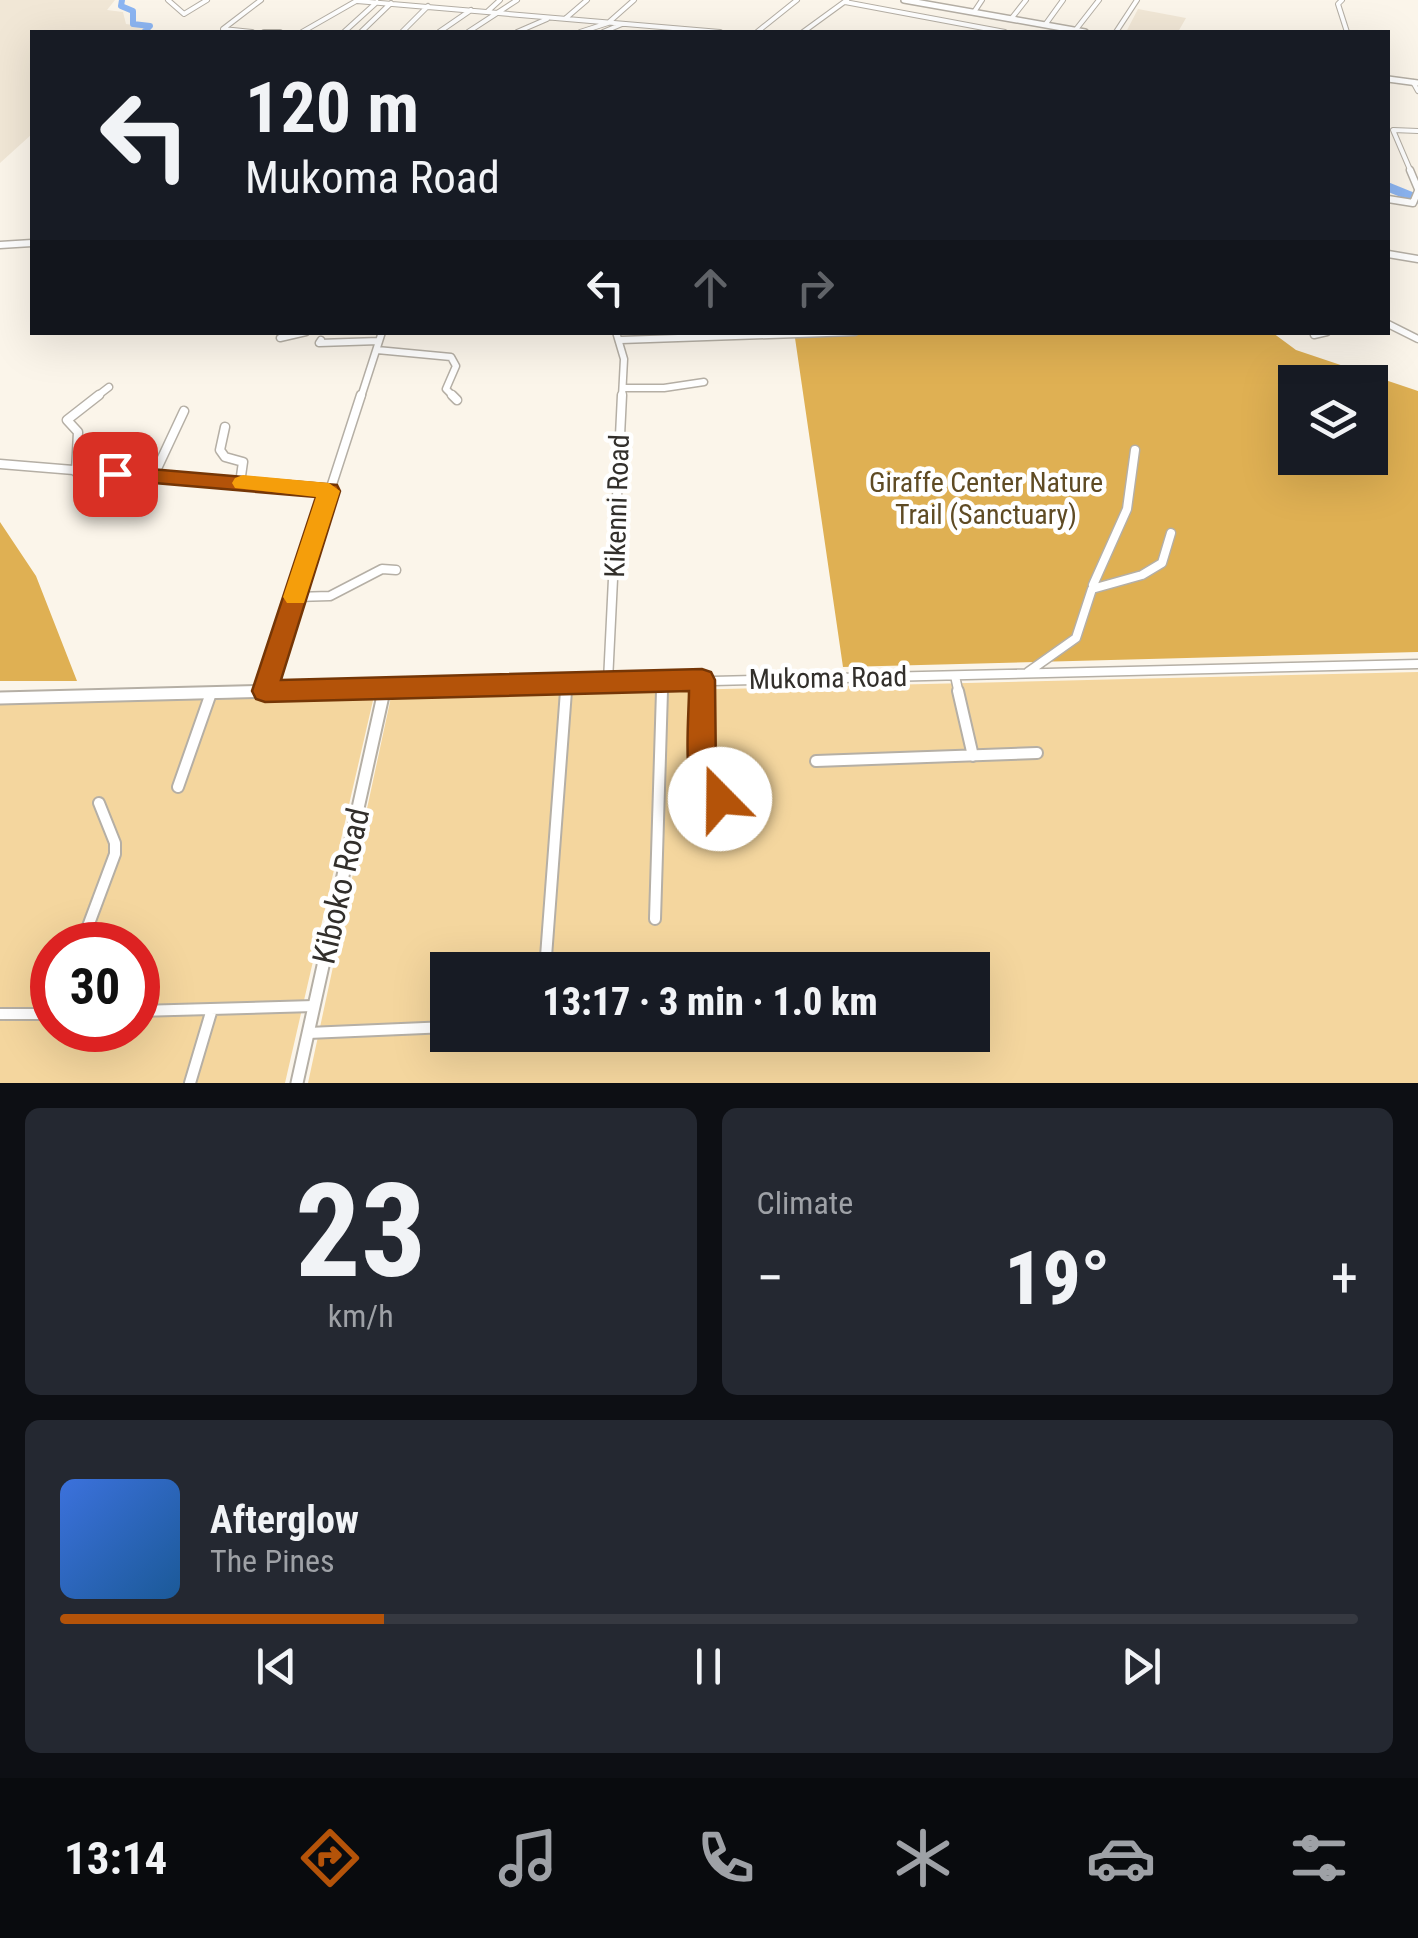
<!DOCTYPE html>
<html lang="en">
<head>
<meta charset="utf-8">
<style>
	body { margin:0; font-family:"Roboto Condensed",sans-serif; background:#242831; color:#f1f3f6; height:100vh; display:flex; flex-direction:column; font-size:38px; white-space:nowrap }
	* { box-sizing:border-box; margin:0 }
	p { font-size:32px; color:#9ea1a6 }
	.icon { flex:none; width:55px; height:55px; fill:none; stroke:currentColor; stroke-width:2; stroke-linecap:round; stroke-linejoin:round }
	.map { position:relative; height:1083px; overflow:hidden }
	.drawer { display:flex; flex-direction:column; gap:25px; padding:25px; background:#0d0f14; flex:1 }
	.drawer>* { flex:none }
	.banner { position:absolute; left:30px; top:30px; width:1360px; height:305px; border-radius:0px; box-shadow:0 10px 40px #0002; background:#171b24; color:#f1f3f6; overflow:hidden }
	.fabs { position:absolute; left:1278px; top:365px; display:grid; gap:20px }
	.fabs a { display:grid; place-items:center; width:110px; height:110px; border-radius:0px; background:#171b24; box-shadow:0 10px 40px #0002; font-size:50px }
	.speed { position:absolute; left:30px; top:922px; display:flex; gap:20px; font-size:50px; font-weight:700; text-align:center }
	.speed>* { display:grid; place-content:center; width:130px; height:130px; border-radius:50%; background:#171b24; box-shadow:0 10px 40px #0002; line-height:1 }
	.speed .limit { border:15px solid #d22; background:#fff; color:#111 }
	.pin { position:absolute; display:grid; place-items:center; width:85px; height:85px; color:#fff; margin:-42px; border-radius:20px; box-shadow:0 5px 15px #0006 }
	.me { position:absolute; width:110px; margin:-55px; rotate:338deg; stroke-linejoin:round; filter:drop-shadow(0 0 8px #0008) }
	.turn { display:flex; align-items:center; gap:35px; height:210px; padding:0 50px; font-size:45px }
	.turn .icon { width:130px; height:130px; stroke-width:2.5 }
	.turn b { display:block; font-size:70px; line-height:85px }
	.lanes { display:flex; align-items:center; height:95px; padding:0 50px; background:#0003; justify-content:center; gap:50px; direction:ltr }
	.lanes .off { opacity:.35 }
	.big { font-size:75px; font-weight:800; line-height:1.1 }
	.drawer .widget { flex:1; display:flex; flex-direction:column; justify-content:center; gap:15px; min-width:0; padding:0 35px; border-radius:15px; background:#242831 }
	.drawer .dial { align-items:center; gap:0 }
	.dial b { font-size:130px; line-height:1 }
	.song { display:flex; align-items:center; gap:30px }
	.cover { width:120px; height:120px; border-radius:15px; background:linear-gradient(135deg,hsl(220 70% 55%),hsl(210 70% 35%)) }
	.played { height:10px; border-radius:5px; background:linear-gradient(90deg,#b45309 25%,#363941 25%) }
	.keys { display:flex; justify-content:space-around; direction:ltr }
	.heat { display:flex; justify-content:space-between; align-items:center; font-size:55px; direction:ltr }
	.drawer .tiles { flex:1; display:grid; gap:25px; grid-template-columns:1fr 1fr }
	.widget:last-child { grid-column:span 2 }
	.trip { position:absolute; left:430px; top:952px; width:560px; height:100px; border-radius:0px; background:#171b24; box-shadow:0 10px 40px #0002; font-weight:800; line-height:100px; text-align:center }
	.tab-bar { display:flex; height:160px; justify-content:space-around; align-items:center; background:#090b0e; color:#9ea1a6 }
	.tab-bar .icon { width:70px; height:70px }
	.tab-bar .active { color:#b45309 }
	.tab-bar b { font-size:45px; color:#f1f3f6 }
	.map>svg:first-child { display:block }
</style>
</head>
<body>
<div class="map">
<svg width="1418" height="1083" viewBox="0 0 1418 1083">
	<rect width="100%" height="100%" fill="#fbf5ea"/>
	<path fill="#f1e7d6" d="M 0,0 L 115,0 L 107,10 L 123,12 L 126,24 L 147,27 L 140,32 L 32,32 L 32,134 L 0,163 Z
		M 1138,9 L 1186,18 L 1178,32 L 1126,32 Z"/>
	<path fill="#f4d69e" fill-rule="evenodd" d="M 1418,672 L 1418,1083 L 308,1083 L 391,697 ZM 448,970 L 972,970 L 972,1035 L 448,1035 Z
		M 374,696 L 285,1083 L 0,1083 L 0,704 ZM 52,945 L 138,945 L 138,1030 L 52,1030 Z"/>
	<path fill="#dfb053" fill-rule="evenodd" d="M 860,332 L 1273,333 L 1296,350 L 1418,391 L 1418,652 L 843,667 L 795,338 ZM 1295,382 L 1370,382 L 1370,458 L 1295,458 Z
		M 0,522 L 36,576 L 77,681 L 0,681 Z"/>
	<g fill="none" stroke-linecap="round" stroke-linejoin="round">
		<path stroke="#8cb5f2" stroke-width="6" d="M 122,0 L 121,6 L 133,11 L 133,24 L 150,26 L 144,32"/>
		<path stroke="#8cb5f2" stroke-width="9" d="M 1388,187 L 1418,199"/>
		<defs>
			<path id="minor-far3" d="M 168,0 L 184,14 L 207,0
				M 1342,0 L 1338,4 L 1347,32
				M 357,1 L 720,32
				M 845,2 L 1005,32
				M 488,11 L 500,0
				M 974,12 L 982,0
				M 566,18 L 587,0
				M 1011,19 L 1026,0
				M 1045,25 L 1063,0
				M 252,32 L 223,29 L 261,0
				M 264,32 L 280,32
				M 302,32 L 358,0
				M 344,32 L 377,2
				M 361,32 L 391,3
				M 402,32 L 428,6
				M 439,32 L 471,10
				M 468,32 L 517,0
				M 517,32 L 547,19
				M 580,32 L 608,23 L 634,0
				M 603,32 L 622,24
				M 757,32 L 797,0
				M 803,32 L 847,0
				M 1074,32 L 1099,0
				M 1116,32 L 1137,0
				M 1413,82 L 1418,91
				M 1411,172 L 1393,130 L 1418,131"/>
			<path id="minor-far2" d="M 1410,170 L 1418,189
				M 1388,199 L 1413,203 L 1418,191
				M 0,245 L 32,243
				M 1388,254 L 1418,259
				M 1388,324 L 1418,339
				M 616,332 L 624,359 L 622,397
				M 1314,335 L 1327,332
				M 280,338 L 306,332
				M 321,340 L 319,343 L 379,341
				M 621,340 L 855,332
				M 377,350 L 451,357 L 456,366 L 446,389 L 454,397
				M 623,388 L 664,388 L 704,382
				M 96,397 L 109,387
				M 361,397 L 382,332"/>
			<path id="minor-far1" d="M 452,395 L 457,400
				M 225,427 L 220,450 L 225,457 L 243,462 L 240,483
				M 0,464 L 329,491
				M 76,472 L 78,432 L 67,420 L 99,395
				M 154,475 L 184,411
				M 1093,585 L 1127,509 L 1135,450
				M 295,597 L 330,596 L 382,569 L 396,570
				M 1028,672 L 1076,638 L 1092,589 L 1142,575 L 1162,563 L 1171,533
				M 955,676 L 959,694
				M 702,680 L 702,694
				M 608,681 L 622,395
				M 385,689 L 1418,664
				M 265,691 L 361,395
				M 566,694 L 567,683
				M 662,694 L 662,680"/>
			<path id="minor" d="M 702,691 L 706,791 L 719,799
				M 958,691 L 973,756
				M 816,761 L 1037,753
				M 178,787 L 211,693
				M 655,919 L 662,691
				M 81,945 L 115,854 L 115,843 L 99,803
				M 545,970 L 566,691
				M 138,1011 L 314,1006
				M 0,1014 L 52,1014
				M 308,1033 L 448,1027
				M 190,1083 L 212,1009"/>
			<path id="tertiary-far2" d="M 904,0 L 1085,32
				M 1388,79 L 1418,83"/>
			<path id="tertiary-far1" d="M 173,694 L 385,689 L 384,694"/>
			<path id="tertiary" d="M 0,698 L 280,691
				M 297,1083 L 384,691"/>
		</defs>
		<use href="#minor-far3" stroke="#b5afa5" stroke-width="6"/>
		<use href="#minor-far2" stroke="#b5afa5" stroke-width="9"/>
		<use href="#minor-far1" stroke="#b5afa5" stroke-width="11"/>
		<use href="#minor" stroke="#b5afa5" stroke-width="14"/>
		<use href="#tertiary-far2" stroke="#b5afa5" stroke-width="8"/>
		<use href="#tertiary-far1" stroke="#b5afa5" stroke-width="12"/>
		<use href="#tertiary" stroke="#b5afa5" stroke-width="15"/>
		<use href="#minor-far3" stroke="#fff" stroke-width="4"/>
		<use href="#minor-far2" stroke="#fff" stroke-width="6"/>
		<use href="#minor-far1" stroke="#fff" stroke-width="8"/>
		<use href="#minor" stroke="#fff" stroke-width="10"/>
		<use href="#tertiary-far2" stroke="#fff" stroke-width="5"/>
		<use href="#tertiary-far1" stroke="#fff" stroke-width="9"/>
		<use href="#tertiary" stroke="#fff" stroke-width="11"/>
	</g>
	<path fill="#b45309" stroke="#753606" stroke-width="2.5" d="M 115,466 L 337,485 L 340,491 L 281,680 L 702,669 L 711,672 L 715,680 L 716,774 L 718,783 L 729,789 L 734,799 L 729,808 L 720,812 C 713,809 703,806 698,801 C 682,785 689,715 689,691 L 265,702 L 256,699 L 252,691 L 316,497 L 108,479 L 105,474 L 108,468 Z"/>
	<path fill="#f59e0b" d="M 243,475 L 329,483 L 340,491 L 304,603 L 287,603 L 283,597 L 316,497 L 235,488 L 232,483 L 235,478 Z"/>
	<g text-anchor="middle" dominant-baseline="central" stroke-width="9" stroke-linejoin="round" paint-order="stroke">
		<g font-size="28" fill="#5f4b24" stroke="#fff">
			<text x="986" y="482">Giraffe Center Nature<tspan x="986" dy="32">Trail (Sanctuary)</tspan></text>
		</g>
		<g font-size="28" fill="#322f2b" stroke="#fff">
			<text transform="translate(617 506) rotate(-88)">Kikenni Road</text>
			<text transform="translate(828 678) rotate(-1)">Mukoma Road</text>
		</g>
		<g font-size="32" fill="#322f2b" stroke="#fff">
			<text transform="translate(341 886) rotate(-77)">Kiboko Road</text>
		</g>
	</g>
</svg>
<div class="fabs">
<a><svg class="icon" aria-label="layers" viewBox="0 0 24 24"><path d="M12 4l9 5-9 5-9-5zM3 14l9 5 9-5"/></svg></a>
</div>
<div class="speed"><div class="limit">30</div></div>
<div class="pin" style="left:115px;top:474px;background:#d93025"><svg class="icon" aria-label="arrive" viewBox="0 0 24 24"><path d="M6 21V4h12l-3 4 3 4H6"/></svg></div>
<svg class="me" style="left:720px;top:799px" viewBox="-20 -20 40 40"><circle r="19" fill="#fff"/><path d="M0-13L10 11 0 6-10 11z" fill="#b45309"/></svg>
<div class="trip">13:17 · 3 min · 1.0 km</div>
<div class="banner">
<div class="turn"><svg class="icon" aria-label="left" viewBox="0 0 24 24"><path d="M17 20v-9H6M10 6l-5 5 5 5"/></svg><div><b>120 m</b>Mukoma Road</div></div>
<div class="lanes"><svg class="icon" aria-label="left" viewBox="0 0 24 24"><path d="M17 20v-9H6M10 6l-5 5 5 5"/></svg><svg class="icon off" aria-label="ahead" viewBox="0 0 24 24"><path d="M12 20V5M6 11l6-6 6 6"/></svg><svg class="icon off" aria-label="right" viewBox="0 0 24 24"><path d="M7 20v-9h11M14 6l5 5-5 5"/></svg></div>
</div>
</div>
<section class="drawer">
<div class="tiles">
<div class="widget dial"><b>23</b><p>km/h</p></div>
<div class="widget"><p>Climate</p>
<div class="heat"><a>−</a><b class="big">19°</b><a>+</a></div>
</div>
<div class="widget">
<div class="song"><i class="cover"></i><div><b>Afterglow</b><p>The Pines</p></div></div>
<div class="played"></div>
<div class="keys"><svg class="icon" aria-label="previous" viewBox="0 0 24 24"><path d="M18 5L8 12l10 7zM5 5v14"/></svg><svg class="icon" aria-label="pause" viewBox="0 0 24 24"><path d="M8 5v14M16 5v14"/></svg><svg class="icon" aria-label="next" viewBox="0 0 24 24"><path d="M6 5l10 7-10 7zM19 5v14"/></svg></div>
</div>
</div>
</section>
<nav class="tab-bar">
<b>13:14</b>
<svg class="icon active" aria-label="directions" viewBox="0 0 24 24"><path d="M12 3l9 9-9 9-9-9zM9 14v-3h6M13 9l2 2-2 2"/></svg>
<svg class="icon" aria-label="music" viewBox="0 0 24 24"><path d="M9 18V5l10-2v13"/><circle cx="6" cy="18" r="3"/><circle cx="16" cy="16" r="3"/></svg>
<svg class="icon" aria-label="phone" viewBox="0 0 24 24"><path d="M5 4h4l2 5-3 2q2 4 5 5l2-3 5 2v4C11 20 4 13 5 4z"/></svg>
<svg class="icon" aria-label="climate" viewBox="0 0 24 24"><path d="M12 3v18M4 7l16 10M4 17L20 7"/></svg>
<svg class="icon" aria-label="car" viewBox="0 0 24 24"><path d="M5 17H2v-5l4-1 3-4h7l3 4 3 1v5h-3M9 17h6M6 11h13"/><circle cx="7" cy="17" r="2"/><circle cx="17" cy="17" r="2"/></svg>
<svg class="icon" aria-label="filters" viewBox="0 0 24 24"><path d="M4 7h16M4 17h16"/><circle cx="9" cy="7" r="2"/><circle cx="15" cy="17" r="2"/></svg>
</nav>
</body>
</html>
